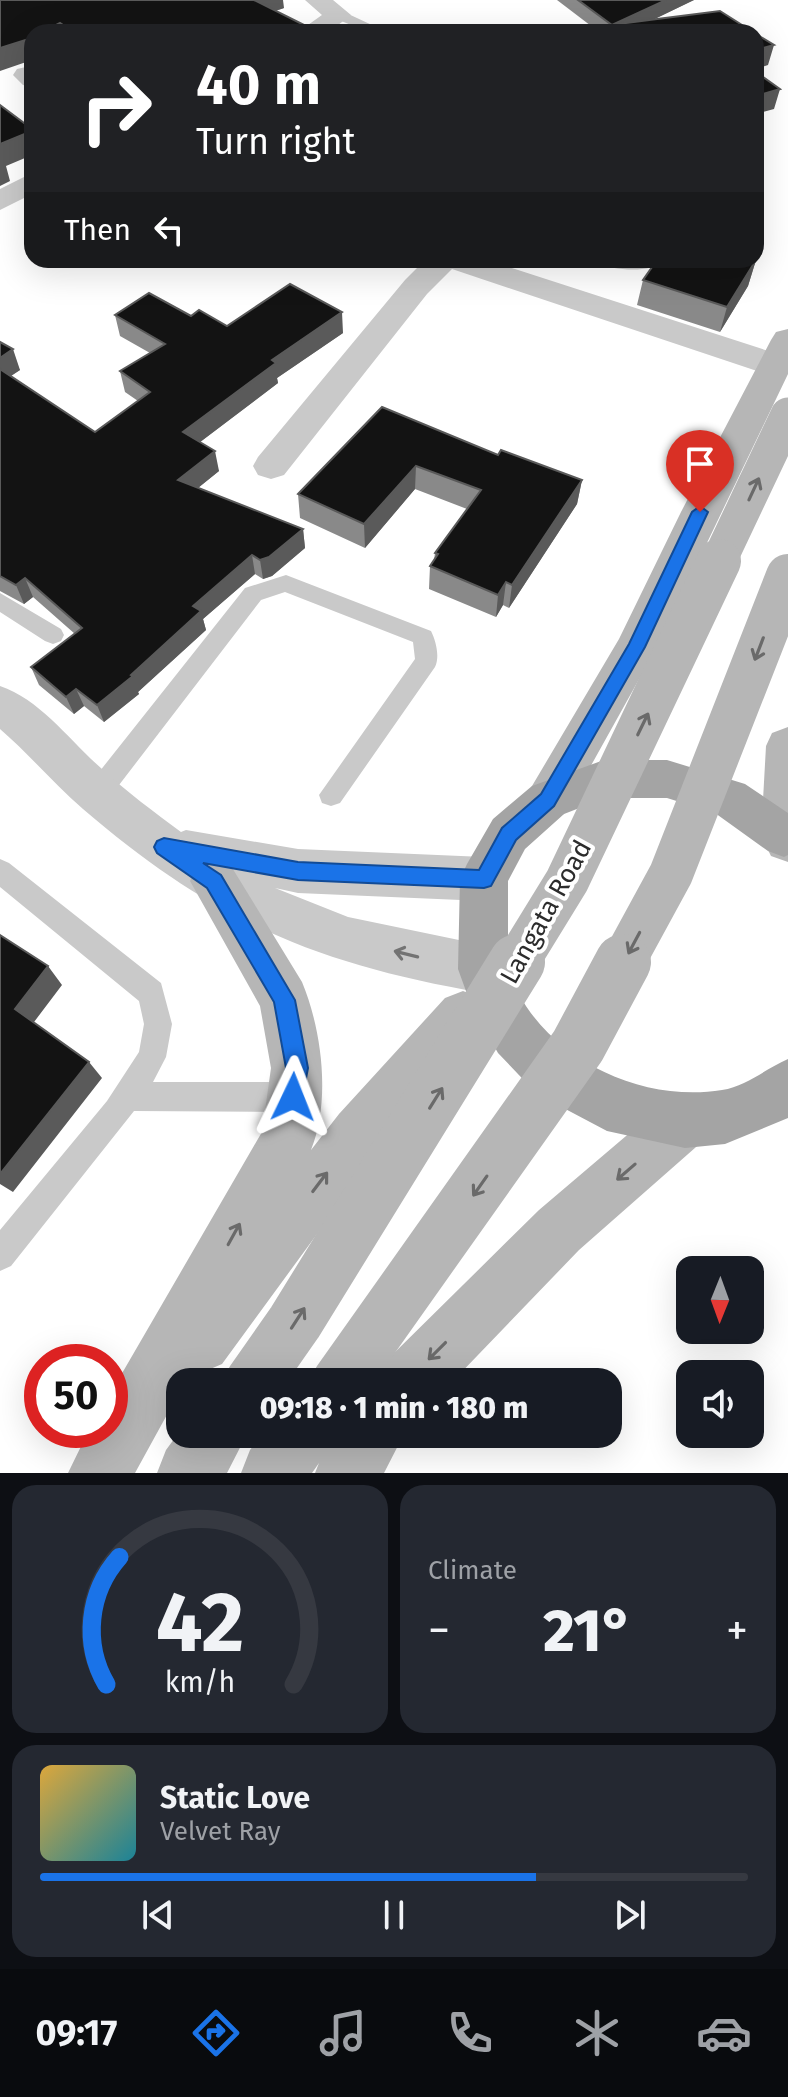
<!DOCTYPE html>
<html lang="en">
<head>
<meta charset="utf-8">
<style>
	body { margin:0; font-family:"Fira Sans",sans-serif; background:#242831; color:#f1f3f6; height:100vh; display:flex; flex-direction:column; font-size:30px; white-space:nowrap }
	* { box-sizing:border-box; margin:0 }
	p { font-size:26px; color:#9ea1a6 }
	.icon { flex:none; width:44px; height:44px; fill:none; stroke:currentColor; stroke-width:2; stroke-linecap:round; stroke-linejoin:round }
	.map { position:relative; height:1473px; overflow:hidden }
	.side { display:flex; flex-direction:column; gap:12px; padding:12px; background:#0d0f14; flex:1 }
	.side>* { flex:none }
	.guide { position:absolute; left:24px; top:24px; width:740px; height:244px; border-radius:24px; box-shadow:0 8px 32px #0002; background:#202124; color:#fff; overflow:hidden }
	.needle { width:52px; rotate:181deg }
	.buttons { position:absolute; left:676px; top:1256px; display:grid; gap:16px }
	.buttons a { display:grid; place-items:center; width:88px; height:88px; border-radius:16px; background:#171b24; box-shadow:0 8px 32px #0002; font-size:40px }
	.speed { position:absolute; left:24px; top:1344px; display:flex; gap:16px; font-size:40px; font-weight:700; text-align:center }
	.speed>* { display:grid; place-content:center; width:104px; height:104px; border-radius:50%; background:#171b24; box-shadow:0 8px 32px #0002; line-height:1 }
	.speed .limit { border:12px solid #d22; background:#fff; color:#111 }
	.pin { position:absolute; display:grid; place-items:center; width:68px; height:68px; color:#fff; margin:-82px -34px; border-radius:50% 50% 50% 0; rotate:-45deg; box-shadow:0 0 8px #0007 }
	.pin .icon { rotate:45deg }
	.me { position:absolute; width:88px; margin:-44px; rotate:2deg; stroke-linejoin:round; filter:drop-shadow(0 0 6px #0008) }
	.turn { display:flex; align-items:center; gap:28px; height:168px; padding:0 40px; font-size:36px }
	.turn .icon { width:104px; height:104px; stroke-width:2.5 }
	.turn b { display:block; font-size:56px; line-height:68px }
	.then { display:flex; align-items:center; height:76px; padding:0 40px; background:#0003; gap:16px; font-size:30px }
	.big { font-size:60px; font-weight:800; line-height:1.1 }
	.side .card { flex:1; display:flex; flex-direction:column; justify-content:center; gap:12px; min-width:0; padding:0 28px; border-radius:24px; background:#242831 }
	.side .dial { align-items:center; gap:0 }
	.dial svg { height:208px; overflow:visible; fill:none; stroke:#363941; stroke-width:7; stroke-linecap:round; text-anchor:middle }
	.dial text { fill:#f1f3f6; stroke:none }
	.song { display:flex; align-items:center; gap:24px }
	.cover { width:96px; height:96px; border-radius:12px; background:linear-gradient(135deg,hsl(40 70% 55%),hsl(190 70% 35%)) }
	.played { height:8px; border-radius:4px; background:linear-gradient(90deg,#1a73e8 70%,#363941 70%) }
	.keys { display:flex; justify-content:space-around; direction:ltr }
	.heat { display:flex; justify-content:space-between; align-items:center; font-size:44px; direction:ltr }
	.side .tiles { flex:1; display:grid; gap:12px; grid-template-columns:1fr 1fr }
	.card:last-child { grid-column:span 2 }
	.trip { position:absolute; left:166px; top:1368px; width:456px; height:80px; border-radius:24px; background:#171b24; box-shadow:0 8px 32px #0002; font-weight:800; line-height:80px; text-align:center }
	.menu { display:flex; height:128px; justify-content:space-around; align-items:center; background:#090b0e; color:#9ea1a6 }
	.menu .icon { width:56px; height:56px }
	.menu .active { color:#1a73e8 }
	.menu b { font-size:36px; color:#f1f3f6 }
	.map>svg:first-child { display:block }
</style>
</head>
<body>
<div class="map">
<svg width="788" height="1473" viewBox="0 0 788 1473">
	<rect width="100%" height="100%" fill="#fff"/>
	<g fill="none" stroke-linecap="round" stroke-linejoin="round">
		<path fill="#c9c9c9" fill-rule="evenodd" d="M 334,12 L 344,12 L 387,32 L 368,32 L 334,18 Z
			M 592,260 L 665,260 C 648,275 615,269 595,264 Z
			M 286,575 L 431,631 C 436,641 440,657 435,667 L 340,803 L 331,806 L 322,803 L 319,795 L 415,659 L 413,642 L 285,592 L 261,600 L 106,802 L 97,805 L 88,802 L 85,794 L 88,786 L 245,588 Z
			M 0,593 L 61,629 L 64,635 L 61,641 L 53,644 L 45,641 L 0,612 Z
			M 0,859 L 9,863 L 161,983 L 172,1024 L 166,1057 L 153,1082 L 293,1082 L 303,1087 L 308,1097 L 303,1107 L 293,1112 L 134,1111 L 11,1266 L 0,1271 L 0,1230 L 107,1101 L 139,1052 L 144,1024 L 139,1001 L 0,887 Z"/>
		<path fill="#c9c9c9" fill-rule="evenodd" d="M 305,0 L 333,0 L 351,15 L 329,32 L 298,32 L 322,15 Z
			M 26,67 L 32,69 L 32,87 L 23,85 L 13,75 L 17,69 Z
			M 32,173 L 32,194 L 0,210 L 0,189 Z
			M 425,260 L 487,260 L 787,357 L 788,371 L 775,376 L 763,373 L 452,269 L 427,294 L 284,475 L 271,479 L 258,475 L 253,466 L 258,457 L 405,280 Z
			M 0,686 C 41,700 70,741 102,769 C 127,792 154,812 181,832 L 186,830 L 298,849 L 484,857 L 501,864 L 508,879 L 501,894 L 484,901 L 298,893 L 275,888 L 348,917 L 483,945 L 501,952 L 508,969 L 501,986 L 483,993 C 316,964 213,921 83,809 C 54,784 29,754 0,729 Z"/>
		<path fill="#b6b6b6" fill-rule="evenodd" d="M 788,329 L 788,374 L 657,647 L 564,814 L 548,820 L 532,814 L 525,800 L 532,786 L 619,639 L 681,512 L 771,340 L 776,332 Z
			M 788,727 L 788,862 L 771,856 L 761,836 L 766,746 L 772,733 Z
			M 214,859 L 231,866 L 302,982 C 322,1030 331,1101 311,1150 L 339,1114 L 445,998 L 463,991 L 481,998 L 489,1016 L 481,1034 L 377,1152 L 222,1364 L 201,1373 L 192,1369 L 185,1382 L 180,1382 L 180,1391 L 135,1473 L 68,1473 L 89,1430 L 110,1430 L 110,1394 L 262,1132 L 271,1068 L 260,1006 L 190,881 L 197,866 Z
			M 685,1094 L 704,1102 L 712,1121 L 704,1140 L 579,1250 L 452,1382 L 378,1382 L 387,1360 L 539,1210 L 666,1102 Z
			M 180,1431 L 180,1434 L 247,1434 L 227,1473 L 157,1473 L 166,1450 Z
			M 263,1434 L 333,1434 L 330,1443 L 336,1434 L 404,1434 L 384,1473 L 315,1473 L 319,1463 L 312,1473 L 241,1473 L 250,1450 Z"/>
		<path fill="#a4a4a4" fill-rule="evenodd" d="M 604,760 L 667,760 L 745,784 L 788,813 L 788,855 L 784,857 L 768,851 L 715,813 L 667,798 L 605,798 L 564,814 L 525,849 L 508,881 L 508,969 C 536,1054 637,1104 722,1090 C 747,1086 765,1069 788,1059 L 788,1118 L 725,1144 L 685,1148 L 607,1131 L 537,1094 L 498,1053 L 471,1005 L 458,969 L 460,879 L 467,864 L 493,819 L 532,786 Z"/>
		<path stroke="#b6b6b6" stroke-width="35" d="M 718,563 L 788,415"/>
		<path stroke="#b6b6b6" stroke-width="44" d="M 516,964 L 567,881 L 719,561
			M 622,964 L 671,874 L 788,576"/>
		<path stroke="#b6b6b6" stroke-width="56" d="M 253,1382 L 295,1322 L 517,962
			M 340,1382 L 578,1046 L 623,962"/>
	</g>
	<path fill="#898989" d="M 0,0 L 284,8 L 275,11 L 318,32 L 32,32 Z
		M 557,0 L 694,0 L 652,20 L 753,32 L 599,32 Z
		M 756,260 L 748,286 L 720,332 L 637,305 L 643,280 Z
		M 115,315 L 191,316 L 227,326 L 343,333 L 277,378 L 278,383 L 200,442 L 219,471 L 198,488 L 303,529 L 305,548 L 272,576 L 263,579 L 255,574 L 203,619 L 206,630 L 138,692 L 139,694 L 104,722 L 84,706 L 74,714 L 39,685 L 31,667 L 75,634 L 33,597 L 24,604 L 0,591 L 0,342 L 20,370 L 11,376 L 95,432 L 138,401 L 125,392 L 120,371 L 150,353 L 120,336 Z
		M 382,407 L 498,455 L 582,480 L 577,504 L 509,608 L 503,605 L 496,617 L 429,589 L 430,566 L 434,560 L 435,553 L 467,509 L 415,489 L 365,548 L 300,518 L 298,494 Z"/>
	<path fill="#5a5a5a" d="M 250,0 L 283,0 L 284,8 L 252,19 Z
		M 666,0 L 694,0 L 628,32 L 618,24 L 617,32 L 611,32 L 612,25 Z
		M 60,23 L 62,32 L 43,32 Z
		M 32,38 L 32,60 L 0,71 L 0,48 Z
		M 774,45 L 768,65 L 756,69 L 756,50 Z
		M 780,89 L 774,109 L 756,114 L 756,96 Z
		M 32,131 L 32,155 L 6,166 L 10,181 L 0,186 L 0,144 Z
		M 756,260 L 748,286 L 720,332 L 727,307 Z
		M 342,312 L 343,333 L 277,378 L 278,383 L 187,452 L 183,432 L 272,360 Z
		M 13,349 L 20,370 L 0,383 L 0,358 Z
		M 215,451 L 219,471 L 183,500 L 178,480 Z
		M 416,466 L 415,489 L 365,548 L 364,524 Z
		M 582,480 L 577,504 L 509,608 L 512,585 Z
		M 303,529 L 305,548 L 272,576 L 263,579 L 260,560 Z
		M 252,555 L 255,574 L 203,619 L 206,630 L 138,692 L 139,694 L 104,722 L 97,705 L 131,675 L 193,606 Z
		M 25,578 L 33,597 L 24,604 L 16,585 Z
		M 506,582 L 503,605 L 496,617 L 498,595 Z
		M 76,689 L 84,706 L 74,714 L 66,697 Z
		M 48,966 L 62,985 L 31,1026 L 15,1009 Z
		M 89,1062 L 102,1078 L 13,1192 L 0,1184 L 0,1174 Z"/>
	<path fill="#131313" stroke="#5a5a5a" stroke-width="2" d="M 0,0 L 254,0 L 318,32 L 73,32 L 60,23 L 43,32 L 32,32 L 32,38 L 0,48 Z
		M 578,0 L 666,0 L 612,25 Z
		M 720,11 L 753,32 L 628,32 L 618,24 Z
		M 756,34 L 774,45 L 756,50 Z
		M 756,72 L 780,89 L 756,96 Z
		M 0,105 L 32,129 L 32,131 L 0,144 Z
		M 657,260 L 756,260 L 727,307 L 643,280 Z
		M 290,284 L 342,312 L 272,360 L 276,363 L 183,432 L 215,451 L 178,480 L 303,529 L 269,557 L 260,560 L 252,555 L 193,606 L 201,611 L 131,675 L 133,676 L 97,705 L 76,689 L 66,697 L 31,667 L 82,628 L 25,578 L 16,585 L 0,576 L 0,369 L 95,432 L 150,392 L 120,371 L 165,344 L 115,315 L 149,293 L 191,316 L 199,310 L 227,326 Z
		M 0,342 L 13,349 L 0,358 Z
		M 382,407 L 498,455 L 501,450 L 582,480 L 512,585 L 506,582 L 498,595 L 430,566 L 438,554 L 435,553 L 481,490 L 416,466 L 364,524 L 298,494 Z
		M 0,935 L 48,966 L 15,1009 L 89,1062 L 0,1174 Z"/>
	<defs><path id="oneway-shaft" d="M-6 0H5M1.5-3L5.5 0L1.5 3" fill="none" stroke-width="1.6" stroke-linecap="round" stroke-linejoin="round" transform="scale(2)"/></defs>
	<g stroke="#6a6a6a">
		<use href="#oneway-shaft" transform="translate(754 489) rotate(-65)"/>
		<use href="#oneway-shaft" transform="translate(759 649) rotate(111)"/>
		<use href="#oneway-shaft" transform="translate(643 724) rotate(-64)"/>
		<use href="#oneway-shaft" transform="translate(634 943) rotate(118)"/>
		<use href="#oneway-shaft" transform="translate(436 1098) rotate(-58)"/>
		<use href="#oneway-shaft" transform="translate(626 1172) rotate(139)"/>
		<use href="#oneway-shaft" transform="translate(320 1182) rotate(-53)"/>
		<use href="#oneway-shaft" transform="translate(480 1186) rotate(125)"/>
		<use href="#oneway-shaft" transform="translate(234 1234) rotate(-61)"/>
		<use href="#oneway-shaft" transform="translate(298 1318) rotate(-57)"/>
		<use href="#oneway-shaft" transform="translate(437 1351) rotate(135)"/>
	</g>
	<use stroke="#737373" href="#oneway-shaft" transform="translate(406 954) rotate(-166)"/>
	<path fill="#1a73e8" stroke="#114b97" stroke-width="2" d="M 700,506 L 708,512 L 645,647 L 554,806 L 516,840 L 491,886 L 484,888 L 298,880 L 203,863 L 221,875 L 295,1000 L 308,1068 L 301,1104 L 293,1108 L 285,1104 L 282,1097 L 286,1068 L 274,1002 L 207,888 L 157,853 L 154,847 L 157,841 L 164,838 L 298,862 L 479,870 L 502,828 L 541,794 L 629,644 L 692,512 Z"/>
	<g text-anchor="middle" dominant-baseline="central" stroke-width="8" stroke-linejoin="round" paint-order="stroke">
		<g font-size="26" fill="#2c2c2c" stroke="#fff">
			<text transform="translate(546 912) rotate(-61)">Langata Road</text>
		</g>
	</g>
</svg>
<div class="buttons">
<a><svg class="needle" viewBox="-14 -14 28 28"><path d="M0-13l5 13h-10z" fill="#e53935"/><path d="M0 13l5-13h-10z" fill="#9ea1a6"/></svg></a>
<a><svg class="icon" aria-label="sound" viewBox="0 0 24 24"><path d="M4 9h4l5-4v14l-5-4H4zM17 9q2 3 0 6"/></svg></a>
</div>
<div class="speed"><div class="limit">50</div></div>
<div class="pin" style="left:700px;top:512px;background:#d93025"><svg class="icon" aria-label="arrive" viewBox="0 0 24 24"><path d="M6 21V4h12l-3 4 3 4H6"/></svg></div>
<svg class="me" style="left:293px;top:1097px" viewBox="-20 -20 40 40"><path d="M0-17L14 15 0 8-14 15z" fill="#1a73e8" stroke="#fff" stroke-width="4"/></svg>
<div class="trip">09:18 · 1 min · 180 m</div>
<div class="guide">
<div class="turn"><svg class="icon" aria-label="right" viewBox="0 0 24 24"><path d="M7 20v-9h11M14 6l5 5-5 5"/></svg><div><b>40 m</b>Turn right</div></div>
<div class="then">Then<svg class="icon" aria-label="left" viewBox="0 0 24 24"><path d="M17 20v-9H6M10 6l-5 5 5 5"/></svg></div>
</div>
</div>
<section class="side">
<div class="tiles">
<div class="card dial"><svg viewBox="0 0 100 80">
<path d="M14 69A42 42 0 1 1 86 69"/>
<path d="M14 69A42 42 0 0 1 19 20" stroke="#1a73e8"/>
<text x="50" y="56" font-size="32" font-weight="700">42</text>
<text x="50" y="72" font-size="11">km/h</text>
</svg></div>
<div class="card"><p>Climate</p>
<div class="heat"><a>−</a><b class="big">21°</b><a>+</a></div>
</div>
<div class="card">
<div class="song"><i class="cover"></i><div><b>Static Love</b><p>Velvet Ray</p></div></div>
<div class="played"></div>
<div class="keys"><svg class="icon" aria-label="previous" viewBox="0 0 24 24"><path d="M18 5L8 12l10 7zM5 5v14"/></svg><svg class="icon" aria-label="pause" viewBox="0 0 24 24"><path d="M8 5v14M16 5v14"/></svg><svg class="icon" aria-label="next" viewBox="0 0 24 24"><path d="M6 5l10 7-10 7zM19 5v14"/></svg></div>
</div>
</div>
</section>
<nav class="menu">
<b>09:17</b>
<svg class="icon active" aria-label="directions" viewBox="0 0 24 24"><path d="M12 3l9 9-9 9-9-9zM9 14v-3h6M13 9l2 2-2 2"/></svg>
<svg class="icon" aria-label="music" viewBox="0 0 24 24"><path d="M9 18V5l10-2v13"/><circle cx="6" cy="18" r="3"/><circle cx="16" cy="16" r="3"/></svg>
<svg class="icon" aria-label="phone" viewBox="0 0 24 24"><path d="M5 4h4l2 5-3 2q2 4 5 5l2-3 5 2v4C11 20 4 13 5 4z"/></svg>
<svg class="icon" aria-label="climate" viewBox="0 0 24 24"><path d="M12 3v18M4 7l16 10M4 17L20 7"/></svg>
<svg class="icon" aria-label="car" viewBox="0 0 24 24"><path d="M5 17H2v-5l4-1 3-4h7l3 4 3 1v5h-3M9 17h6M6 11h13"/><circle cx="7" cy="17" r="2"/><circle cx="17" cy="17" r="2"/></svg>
</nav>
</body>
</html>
